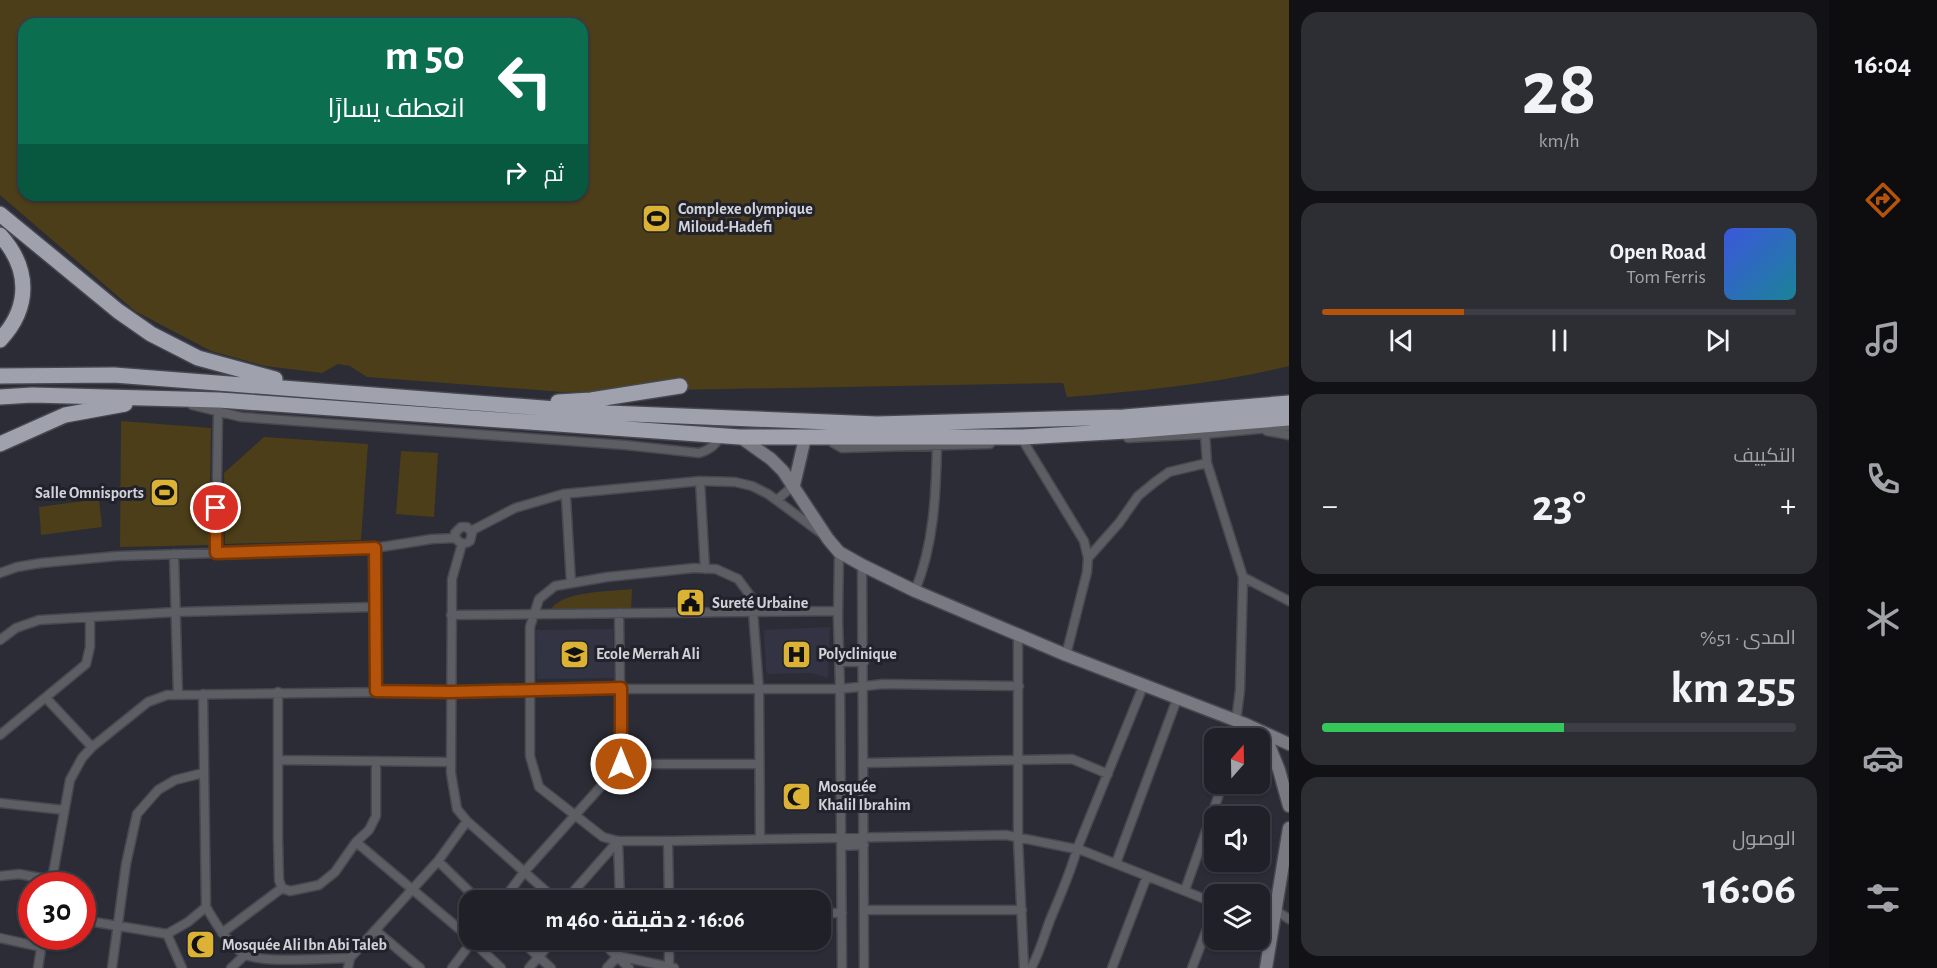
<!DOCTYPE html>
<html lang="ar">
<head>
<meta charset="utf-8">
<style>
	body { margin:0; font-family:"Alegreya Sans",Cairo,sans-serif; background:#2d2e34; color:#f1f3f6; direction:rtl; height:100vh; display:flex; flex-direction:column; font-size:22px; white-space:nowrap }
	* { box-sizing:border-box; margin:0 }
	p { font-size:20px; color:#a2a3a8 }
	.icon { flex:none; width:33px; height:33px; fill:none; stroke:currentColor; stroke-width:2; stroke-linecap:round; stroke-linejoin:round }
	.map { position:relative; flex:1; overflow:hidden; direction:ltr }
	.details { display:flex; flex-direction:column; gap:12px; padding:12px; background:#121216; width:540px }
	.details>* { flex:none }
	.guide { position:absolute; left:18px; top:18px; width:570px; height:183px; border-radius:18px; box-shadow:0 2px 4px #0004,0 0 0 2px #3d3e45; direction:rtl; background:#0b6e4f; color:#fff; overflow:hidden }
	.needle { width:39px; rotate:20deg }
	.fabs { position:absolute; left:1204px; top:728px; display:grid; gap:12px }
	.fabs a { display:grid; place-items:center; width:66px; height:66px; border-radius:12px; background:#202128; box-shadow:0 2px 4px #0004,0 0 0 2px #3d3e45; font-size:30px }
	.speed { position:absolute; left:18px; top:872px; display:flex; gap:12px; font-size:30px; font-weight:700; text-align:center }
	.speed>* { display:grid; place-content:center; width:78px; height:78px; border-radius:50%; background:#202128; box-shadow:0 2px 4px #0004,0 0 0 2px #3d3e45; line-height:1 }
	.speed .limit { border:9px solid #d22; background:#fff; color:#111 }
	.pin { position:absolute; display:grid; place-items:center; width:51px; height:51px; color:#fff; margin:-26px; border:3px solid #fff; border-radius:50%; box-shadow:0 2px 6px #0007 }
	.me { position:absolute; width:66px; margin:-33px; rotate:0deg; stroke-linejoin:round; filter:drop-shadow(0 0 4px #0008) }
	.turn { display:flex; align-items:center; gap:21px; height:126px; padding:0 24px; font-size:27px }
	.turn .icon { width:78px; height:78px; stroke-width:2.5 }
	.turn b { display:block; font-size:42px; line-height:51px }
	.then { display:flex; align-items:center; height:57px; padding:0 24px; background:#0003; gap:12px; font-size:22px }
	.big { font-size:45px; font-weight:700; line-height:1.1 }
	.details .tile { flex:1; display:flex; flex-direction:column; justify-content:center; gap:9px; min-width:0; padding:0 21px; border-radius:18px; background:#2d2e34 }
	.details .dial { align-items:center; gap:0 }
	.dial b { font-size:78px; line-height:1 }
	.song { display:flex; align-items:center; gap:18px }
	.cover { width:72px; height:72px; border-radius:9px; background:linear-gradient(135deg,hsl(230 70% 55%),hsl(190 70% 35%)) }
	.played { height:6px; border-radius:3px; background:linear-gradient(90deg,#b45309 30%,#3d3e45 30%) }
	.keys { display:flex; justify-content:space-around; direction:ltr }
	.heat { display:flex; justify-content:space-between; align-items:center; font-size:33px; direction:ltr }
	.charge { height:9px; border-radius:4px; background:linear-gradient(90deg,#34c759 51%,#3d3e45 0) }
	.trip { position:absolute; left:459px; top:890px; width:372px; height:60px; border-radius:18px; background:#202128; box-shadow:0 2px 4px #0004,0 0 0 2px #3d3e45; font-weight:700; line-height:60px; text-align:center; direction:rtl }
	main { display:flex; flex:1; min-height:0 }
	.menu { display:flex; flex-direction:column; width:108px; justify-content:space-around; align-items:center; background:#0d0d10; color:#a2a3a8 }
	.menu .icon { width:42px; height:42px }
	.menu .on { color:#b45309 }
	.menu b { font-size:27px; color:#f1f3f6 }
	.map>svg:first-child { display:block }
</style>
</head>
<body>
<main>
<nav class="menu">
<b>16:04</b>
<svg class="icon on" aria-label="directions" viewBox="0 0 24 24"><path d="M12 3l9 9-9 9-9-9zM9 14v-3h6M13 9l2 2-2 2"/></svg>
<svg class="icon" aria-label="music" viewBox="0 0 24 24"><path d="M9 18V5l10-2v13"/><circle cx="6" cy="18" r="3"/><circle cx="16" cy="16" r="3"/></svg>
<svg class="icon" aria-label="phone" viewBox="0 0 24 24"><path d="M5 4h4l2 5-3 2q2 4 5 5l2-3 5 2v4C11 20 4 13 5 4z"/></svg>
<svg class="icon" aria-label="climate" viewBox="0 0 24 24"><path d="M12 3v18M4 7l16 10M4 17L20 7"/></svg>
<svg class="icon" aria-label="car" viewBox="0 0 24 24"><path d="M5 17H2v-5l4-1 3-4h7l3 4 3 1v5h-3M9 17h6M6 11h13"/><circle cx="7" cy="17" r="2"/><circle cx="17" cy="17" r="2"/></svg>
<svg class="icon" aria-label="filters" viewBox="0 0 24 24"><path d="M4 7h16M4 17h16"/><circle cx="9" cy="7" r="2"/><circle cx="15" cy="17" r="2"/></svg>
</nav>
<section class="details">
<div class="tile dial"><b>28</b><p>km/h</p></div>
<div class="tile">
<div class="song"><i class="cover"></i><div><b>Open Road</b><p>Tom Ferris</p></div></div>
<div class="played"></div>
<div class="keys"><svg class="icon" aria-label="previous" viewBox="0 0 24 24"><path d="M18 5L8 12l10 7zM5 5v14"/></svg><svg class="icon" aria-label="pause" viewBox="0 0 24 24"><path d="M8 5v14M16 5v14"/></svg><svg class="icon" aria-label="next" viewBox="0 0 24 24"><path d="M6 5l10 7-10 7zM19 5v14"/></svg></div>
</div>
<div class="tile"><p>التكييف</p>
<div class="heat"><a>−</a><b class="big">23°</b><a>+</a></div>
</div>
<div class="tile"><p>المدى · 51%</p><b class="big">255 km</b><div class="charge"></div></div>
<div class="tile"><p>الوصول</p><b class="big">16:06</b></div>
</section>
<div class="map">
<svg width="1289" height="968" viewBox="0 0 1289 968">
	<rect width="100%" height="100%" fill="#2b2c35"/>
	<path fill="#323443" d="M 830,627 L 828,678 L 812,673 L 768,674 L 766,671 L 764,630 Z
		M 613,629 L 614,678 L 537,679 L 536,630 Z"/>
	<path fill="#4c3e18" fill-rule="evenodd" d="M 0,0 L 1289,0 L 1289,366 C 1216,384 1142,391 1067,397 L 1063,383 L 562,392 L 367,377 L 350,366 L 338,364 L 322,373 L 265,366 L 211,351 L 135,311 L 0,195 ZM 24,24 L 582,24 L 582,195 L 24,195 Z
		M 121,421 L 211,428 L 209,545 L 120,547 Z
		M 264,437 L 368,444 L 361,540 L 225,544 L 224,473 Z
		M 401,451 L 438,453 L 434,517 L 396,514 Z
		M 99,499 L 102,527 L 41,535 L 39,507 Z
		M 632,589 L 631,611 L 549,612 C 560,590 609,592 632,589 Z"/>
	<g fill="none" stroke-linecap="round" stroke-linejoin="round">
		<defs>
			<path id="street" d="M 192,405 L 241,417 L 625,445 L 699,453 C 710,450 715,445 721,436
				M 1267,431 L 1289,435
				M 1205,434 L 1207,463 L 1243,577 L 1240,690 L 1236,721
				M 831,437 L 833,443 L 842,448 L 990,444
				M 1128,438 L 1205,434 L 1289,426
				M 1025,444 L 1084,541 L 1088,558 L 1087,572 L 1066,655
				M 700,481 L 705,569
				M 566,498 L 571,583
				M 777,500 L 794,485
				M 471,531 L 515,508 L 563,494 L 700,481 L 735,482 L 752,486 L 768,494 L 821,533
				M 462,544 L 452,579 L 451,773 L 457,809 L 467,821 L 556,900
				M 375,548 L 376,691
				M 839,552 L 838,619 L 840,689 L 842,968
				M 216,553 L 218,411
				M 174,554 L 178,695
				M 1088,558 L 1119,523 L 1138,496 L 1155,482 L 1169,472 L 1207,463
				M 862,565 L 864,968
				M 0,573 L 17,567 L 41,563 L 117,556 L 375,548 L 432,539 L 456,538 C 459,544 465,545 470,541 L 472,533 L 467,527 L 461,527 L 455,533 L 456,538
				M 1243,577 L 1289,601
				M 915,591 C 934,544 936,495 937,445
				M 619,613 L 621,764
				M 451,615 L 838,611
				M 1018,633 L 1018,840 L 1024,968
				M 0,640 L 16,628 L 39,620 L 176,612 L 374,607
				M 839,662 L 864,662
				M 278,692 L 278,837 L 279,880 L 282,888 L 290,891 L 319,885 L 335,872 L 356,842 L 369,830 L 376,816 L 376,761
				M 203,694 L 206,907 C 216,924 227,943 244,954 C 259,964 329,958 350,958
				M 46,698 L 92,747
				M 0,735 L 86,664 L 90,647 L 90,619
				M 1240,738 L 1245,724
				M 278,760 L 451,762
				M 863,763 L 1072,759 L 1108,774
				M 0,803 L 64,810
				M 760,839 L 759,690 L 752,598 L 738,579 L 716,569 L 694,568 L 607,577 L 555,586 L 539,599 L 530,627 L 530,756 L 539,787 L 603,837 L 618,841 L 668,841 L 1006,835 L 1081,850 L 1215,903
				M 618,841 L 620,900
				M 668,841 L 669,900
				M 356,842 L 470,938
				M 841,846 L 864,845
				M 438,861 L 478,900
				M 1116,863 L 1177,699
				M 0,876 L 19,874 L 52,880
				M 51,885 L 70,780 L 82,758 L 92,747 L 148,702 L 167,695 L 621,689 L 840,689 L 883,684 L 1019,686
				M 1185,890 L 1223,783
				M 503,900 L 525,871 L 621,764 L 759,764
				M 566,900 L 618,841
				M 864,910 L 1022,910
				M 1275,910 L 1289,919
				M 820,913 L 842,913
				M 82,920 L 167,934 L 182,968
				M 1260,921 L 1272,926
				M 375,930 L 420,968
				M 222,933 L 282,888
				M 167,934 L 188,922 L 206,907
				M 0,938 L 41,947
				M 470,939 L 501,968
				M 519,939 L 551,968
				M 599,939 L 629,968
				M 669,939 L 669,967
				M 618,956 L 674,968
				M 38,968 L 43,936
				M 112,968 L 126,864 L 137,814 L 158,790 L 175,780 L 203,773
				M 231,968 L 245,955
				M 348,968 L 350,958 L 438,861 L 467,821
				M 452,968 L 474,939
				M 529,968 L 554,939
				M 607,968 L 618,956 L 619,939
				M 1031,968 C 1040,952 1044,936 1050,920 C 1060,896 1070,874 1077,849 L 1144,684
				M 1112,968 L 1147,876
				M 1192,968 L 1215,908"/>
			<path id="secondary" d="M 740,437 L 771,459 L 783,471 L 828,539 L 839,552 L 862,565 L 915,591 L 1066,655 L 1245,724 L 1289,744
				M 794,485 L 805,438
				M 1264,733 L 1279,770 L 1289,806
				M 1266,968 L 1289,828"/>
			<path id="highway" d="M 0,214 L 118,311 L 151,334 L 198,358 L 275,379
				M 0,235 C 30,268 31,307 0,340
				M 0,376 L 114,375 L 608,413 L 877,424 L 1124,417 L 1289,403
				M 0,397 L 32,395 L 219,400 L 740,437 L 1023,437 L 1127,431 L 1289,418
				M 558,402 L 591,400 L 680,386
				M 0,444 L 65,415 L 125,404"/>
		</defs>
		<use href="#street" stroke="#46474f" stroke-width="11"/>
		<use href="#secondary" stroke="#46474f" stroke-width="15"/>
		<use href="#highway" stroke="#46474f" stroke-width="18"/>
		<use href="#street" stroke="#5d5e63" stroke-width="8"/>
		<use href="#secondary" stroke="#787981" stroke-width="12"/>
		<use href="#highway" stroke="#9fa1ad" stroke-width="15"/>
	</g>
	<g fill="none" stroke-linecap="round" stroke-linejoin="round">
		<defs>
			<path id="route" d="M 216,508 L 216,553 L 375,548 L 376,691 L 451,692 L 621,688 L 621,764"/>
		</defs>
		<use href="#route" stroke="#753606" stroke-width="15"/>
		<use href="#route" stroke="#b45309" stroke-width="10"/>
	</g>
	<defs>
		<symbol id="stadium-square" viewBox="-11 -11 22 22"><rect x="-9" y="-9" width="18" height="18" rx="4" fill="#dbb233" stroke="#21222b"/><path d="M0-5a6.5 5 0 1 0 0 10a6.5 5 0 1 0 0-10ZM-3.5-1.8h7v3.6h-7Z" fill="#111"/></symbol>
		<symbol id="civic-square" viewBox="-11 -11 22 22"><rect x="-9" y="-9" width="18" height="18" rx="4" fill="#dbb233" stroke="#21222b"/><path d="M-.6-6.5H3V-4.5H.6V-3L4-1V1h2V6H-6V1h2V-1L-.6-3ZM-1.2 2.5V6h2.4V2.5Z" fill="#111"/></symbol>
		<symbol id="school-square" viewBox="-11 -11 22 22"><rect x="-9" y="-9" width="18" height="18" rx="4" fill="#dbb233" stroke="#21222b"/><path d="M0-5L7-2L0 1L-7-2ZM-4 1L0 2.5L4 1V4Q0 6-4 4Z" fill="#111"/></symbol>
		<symbol id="hospital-square" viewBox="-11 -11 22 22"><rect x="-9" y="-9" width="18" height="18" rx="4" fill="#dbb233" stroke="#21222b"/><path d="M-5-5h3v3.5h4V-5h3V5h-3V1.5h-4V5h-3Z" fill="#111"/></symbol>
		<symbol id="mosque-square" viewBox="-11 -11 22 22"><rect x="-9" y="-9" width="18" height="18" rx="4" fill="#dbb233" stroke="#21222b"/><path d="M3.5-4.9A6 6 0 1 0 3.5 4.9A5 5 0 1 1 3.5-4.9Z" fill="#111"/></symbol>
	</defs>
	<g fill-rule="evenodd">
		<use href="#stadium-square" x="640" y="202" width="33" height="33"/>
		<use href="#stadium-square" x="148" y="476" width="33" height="33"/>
		<use href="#civic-square" x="674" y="586" width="33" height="33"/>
		<use href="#school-square" x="558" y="638" width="33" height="33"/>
		<use href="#hospital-square" x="780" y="638" width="33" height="33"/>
		<use href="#mosque-square" x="780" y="780" width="33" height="33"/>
		<use href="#mosque-square" x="184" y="928" width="33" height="33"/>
	</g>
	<g text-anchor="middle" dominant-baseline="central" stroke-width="6" stroke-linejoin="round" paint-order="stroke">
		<g font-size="16" font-weight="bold" fill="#d1d2d8" stroke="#21222b" text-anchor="start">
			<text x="678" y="209">Complexe olympique<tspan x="678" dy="18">Miloud-Hadefi</tspan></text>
			<text x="144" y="493" text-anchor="end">Salle Omnisports</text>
			<text x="712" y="603">Sureté Urbaine</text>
			<text x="596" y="654">Ecole Merrah Ali</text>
			<text x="818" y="654">Polyclinique</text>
			<text x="818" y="787">Mosquée<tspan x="818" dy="18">Khalil Ibrahim</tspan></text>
			<text x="222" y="945">Mosquée Ali Ibn Abi Taleb</text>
		</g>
	</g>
</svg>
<div class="fabs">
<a><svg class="needle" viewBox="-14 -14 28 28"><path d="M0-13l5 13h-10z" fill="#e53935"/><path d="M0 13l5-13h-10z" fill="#a2a3a8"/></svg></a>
<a><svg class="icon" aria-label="sound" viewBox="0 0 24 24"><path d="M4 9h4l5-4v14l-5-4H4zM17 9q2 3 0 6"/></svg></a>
<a><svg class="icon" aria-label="layers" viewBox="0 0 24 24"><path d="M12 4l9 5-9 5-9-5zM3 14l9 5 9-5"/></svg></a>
</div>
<div class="speed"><div class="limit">30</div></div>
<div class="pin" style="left:216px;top:508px;background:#d93025"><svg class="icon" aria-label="arrive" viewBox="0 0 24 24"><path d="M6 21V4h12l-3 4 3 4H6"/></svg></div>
<svg class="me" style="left:621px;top:764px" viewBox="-20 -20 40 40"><circle r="17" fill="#b45309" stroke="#fff" stroke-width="3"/><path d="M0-11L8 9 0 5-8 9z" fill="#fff"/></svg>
<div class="trip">16:06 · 2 دقيقة · 460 m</div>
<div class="guide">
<div class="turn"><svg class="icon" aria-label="left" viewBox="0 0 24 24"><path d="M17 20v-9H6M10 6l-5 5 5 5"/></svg><div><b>50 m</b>انعطف يسارًا</div></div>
<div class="then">ثم<svg class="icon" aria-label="right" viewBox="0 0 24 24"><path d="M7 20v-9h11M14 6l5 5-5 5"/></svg></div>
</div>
</div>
</main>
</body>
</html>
